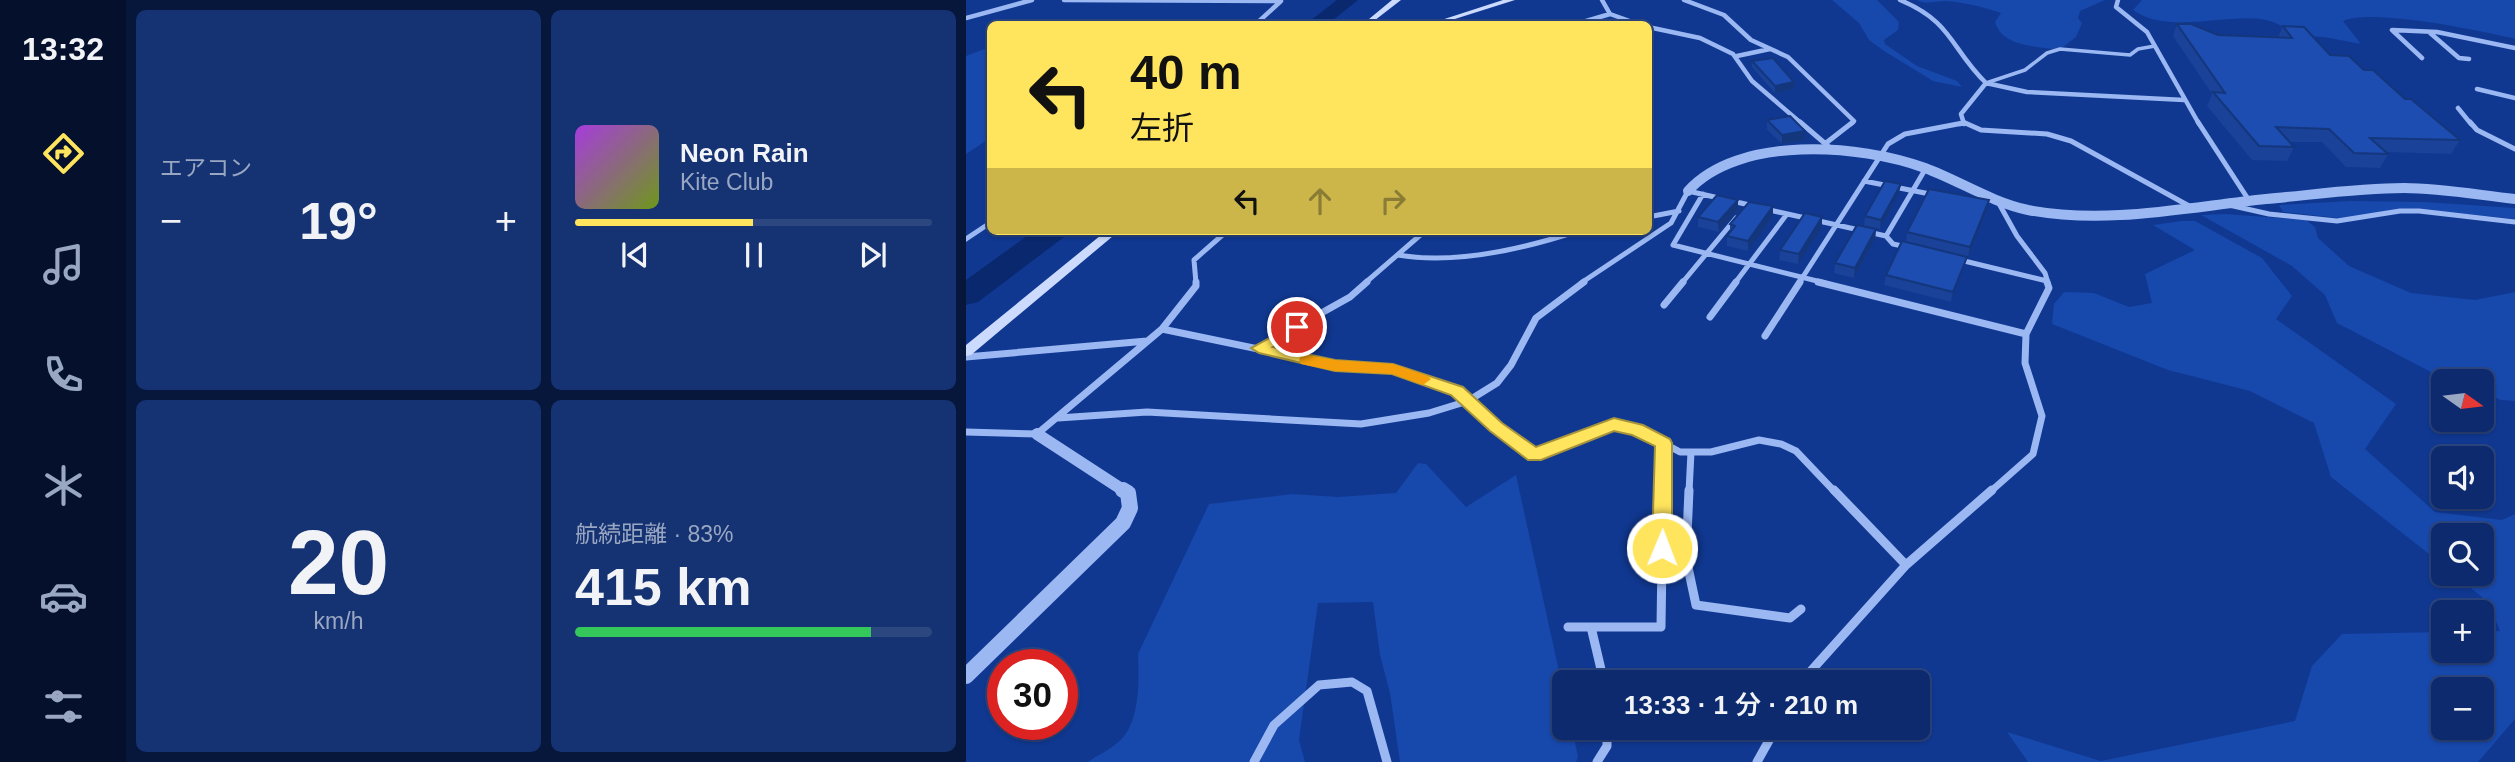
<!DOCTYPE html>
<html lang="ja">
<head>
<meta charset="utf-8">
<style>
	body { margin:0; font-family:Helvetica,"Noto Sans JP",sans-serif; background:#153272; color:#f1f3f6; height:100vh; display:flex; flex-direction:column; font-size:26px; white-space:nowrap }
	* { box-sizing:border-box; margin:0 }
	p { font-size:23px; color:#9aa7c2 }
	.icon { flex:none; width:38px; height:38px; fill:none; stroke:currentColor; stroke-width:2; stroke-linecap:round; stroke-linejoin:round }
	.map { position:relative; flex:1; overflow:hidden }
	.panel { display:flex; flex-direction:column; gap:10px; padding:10px; background:#07173c; width:840px }
	.panel>* { flex:none }
	.hud { position:absolute; left:21px; top:21px; width:665px; height:214px; border-radius:10px; box-shadow:0 2px 5px #0004,0 0 0 2px #2c4680; background:#ffe45d; color:#111; overflow:hidden }
	.needle { width:46px; rotate:104deg }
	.controls { position:absolute; left:1465px; top:369px; display:grid; gap:14px }
	.controls a { display:grid; place-items:center; width:63px; height:63px; border-radius:10px; background:#0c2a6d; box-shadow:0 2px 5px #0004,0 0 0 2px #2c4680; font-size:35px }
	.speed { position:absolute; left:21px; top:649px; display:flex; gap:14px; font-size:35px; font-weight:700; text-align:center }
	.speed>* { display:grid; place-content:center; width:91px; height:91px; border-radius:50%; background:#0c2a6d; box-shadow:0 2px 5px #0004,0 0 0 2px #2c4680; line-height:1 }
	.speed .limit { border:10px solid #d22; background:#fff; color:#111 }
	.pin { position:absolute; display:grid; place-items:center; width:60px; height:60px; color:#fff; margin:-30px; border:4px solid #fff; border-radius:50%; box-shadow:0 2px 7px #0007 }
	.me { position:absolute; width:77px; margin:-38px; rotate:1deg; stroke-linejoin:round; filter:drop-shadow(0 0 5px #0008) }
	.turn { display:flex; align-items:center; gap:24px; height:147px; padding:0 28px; font-size:32px }
	.turn .icon { width:91px; height:91px; stroke-width:2.5 }
	.turn b { display:block; font-size:49px; line-height:60px }
	.lanes { display:flex; align-items:center; height:66px; padding:0 28px; background:#0003; justify-content:center; gap:35px; direction:ltr }
	.lanes .off { opacity:.35 }
	.big { font-size:52px; font-weight:600; line-height:1.1 }
	.panel .card { flex:1; display:flex; flex-direction:column; justify-content:center; gap:10px; min-width:0; padding:0 24px; border-radius:10px; background:#153272 }
	.panel .dial { align-items:center; gap:0 }
	.dial b { font-size:91px; line-height:1 }
	.song { display:flex; align-items:center; gap:21px }
	.cover { width:84px; height:84px; border-radius:10px; background:linear-gradient(135deg,hsl(280 70% 55%),hsl(80 70% 35%)) }
	.played { height:7px; border-radius:4px; background:linear-gradient(90deg,#ffe45d 50%,#2c4680 50%) }
	.keys { display:flex; justify-content:space-around; direction:ltr }
	.heat { display:flex; justify-content:space-between; align-items:center; font-size:38px; direction:ltr }
	.charge { height:10px; border-radius:5px; background:linear-gradient(90deg,#34c759 83%,#2c4680 0) }
	.panel .tiles { flex:1; display:grid; gap:10px; grid-template-columns:repeat(2,1fr) }
	.trip { position:absolute; left:586px; top:670px; width:378px; height:70px; border-radius:10px; background:#0c2a6d; box-shadow:0 2px 5px #0004,0 0 0 2px #2c4680; font-weight:600; line-height:70px; text-align:center }
	main { display:flex; flex:1; min-height:0 }
	.tabs { display:flex; flex-direction:column; width:126px; justify-content:space-around; align-items:center; background:#05112c; color:#9aa7c2 }
	.tabs .icon { width:49px; height:49px }
	.tabs .selected { color:#ffe45d }
	.tabs b { font-size:32px; color:#f1f3f6 }
	.map>svg:first-child { display:block }
</style>
</head>
<body>
<main>
<nav class="tabs">
<b>13:32</b>
<svg class="icon selected" aria-label="directions" viewBox="0 0 24 24"><path d="M12 3l9 9-9 9-9-9zM9 14v-3h6M13 9l2 2-2 2"/></svg>
<svg class="icon" aria-label="music" viewBox="0 0 24 24"><path d="M9 18V5l10-2v13"/><circle cx="6" cy="18" r="3"/><circle cx="16" cy="16" r="3"/></svg>
<svg class="icon" aria-label="phone" viewBox="0 0 24 24"><path d="M5 4h4l2 5-3 2q2 4 5 5l2-3 5 2v4C11 20 4 13 5 4z"/></svg>
<svg class="icon" aria-label="climate" viewBox="0 0 24 24"><path d="M12 3v18M4 7l16 10M4 17L20 7"/></svg>
<svg class="icon" aria-label="car" viewBox="0 0 24 24"><path d="M5 17H2v-5l4-1 3-4h7l3 4 3 1v5h-3M9 17h6M6 11h13"/><circle cx="7" cy="17" r="2"/><circle cx="17" cy="17" r="2"/></svg>
<svg class="icon" aria-label="filters" viewBox="0 0 24 24"><path d="M4 7h16M4 17h16"/><circle cx="9" cy="7" r="2"/><circle cx="15" cy="17" r="2"/></svg>
</nav>
<section class="panel">
<div class="tiles">
<div class="card"><p>エアコン</p>
<div class="heat"><a>−</a><b class="big">19°</b><a>+</a></div>
</div>
<div class="card">
<div class="song"><i class="cover"></i><div><b>Neon Rain</b><p>Kite Club</p></div></div>
<div class="played"></div>
<div class="keys"><svg class="icon" aria-label="previous" viewBox="0 0 24 24"><path d="M18 5L8 12l10 7zM5 5v14"/></svg><svg class="icon" aria-label="pause" viewBox="0 0 24 24"><path d="M8 5v14M16 5v14"/></svg><svg class="icon" aria-label="next" viewBox="0 0 24 24"><path d="M6 5l10 7-10 7zM19 5v14"/></svg></div>
</div>
<div class="card dial"><b>20</b><p>km/h</p></div>
<div class="card"><p>航続距離 · 83%</p><b class="big">415 km</b><div class="charge"></div></div>
</div>
</section>
<div class="map">
<svg width="1549" height="762" viewBox="0 0 1549 762">
	<rect width="100%" height="100%" fill="#103891"/>
	<path fill="#1748ac" fill-rule="evenodd" d="M 866,0 L 911,0 L 933,22 L 932,30 L 918,40 L 919,44 L 951,66 L 991,81 L 996,87 L 967,81 L 918,51 L 903,40 L 893,23 Z
		M 951,0 L 1139,0 L 1114,11 L 1112,18 L 1116,23 L 1110,37 L 1093,50 C 1071,46 1036,47 1029,22 L 1035,13 C 1017,7 998,2 979,1 C 969,1 960,5 951,0 Z
		M 1176,0 L 1549,0 L 1549,39 C 1516,31 1405,8 1377,21 L 1395,44 L 1358,37 L 1317,35 L 1320,30 C 1289,0 1210,41 1167,10 Z
		M 24,47 L 24,138 L 0,154 L 0,56 Z
		M 1386,201 L 1458,202 L 1549,208 L 1549,219 L 1450,209 L 1372,218 L 1317,212 L 1313,205 Z
		M 1260,214 L 1340,220 L 1349,227 L 1352,238 L 1383,266 L 1445,293 L 1509,300 L 1549,292 L 1549,401 L 1535,400 L 1516,392 L 1516,382 L 1489,381 L 1465,372 L 1371,323 L 1359,295 L 1326,266 L 1235,215 Z
		M 1216,221 L 1229,221 L 1296,258 L 1326,296 L 1310,319 L 1430,404 L 1399,449 L 1469,512 L 1536,520 L 1549,514 L 1549,719 L 1512,762 L 1062,762 L 1041,732 L 1135,761 L 1329,721 L 1346,666 L 1376,634 L 1477,632 L 1477,651 L 1516,651 L 1516,632 L 1534,631 L 1522,602 L 1488,574 L 1516,574 L 1516,536 L 1477,536 L 1477,565 L 1365,477 L 1348,423 L 1284,391 L 1202,370 L 1086,324 L 1088,304 L 1098,292 L 1128,293 L 1163,307 L 1186,303 L 1179,274 L 1229,250 L 1187,225 ZM 1477,690 L 1516,690 L 1516,728 L 1477,728 Z
		M 452,463 L 460,464 L 500,507 L 550,475 L 598,694 L 598,728 L 606,728 L 612,757 L 610,762 L 434,762 L 424,693 L 414,655 L 407,602 L 352,603 L 333,740 L 339,762 L 122,762 C 133,754 150,747 158,736 C 174,716 173,679 172,654 L 243,504 L 326,494 L 372,497 L 430,493 Z"/>
	<g fill="none" stroke-linecap="round" stroke-linejoin="round">
		<path fill="#09286d" fill-rule="evenodd" d="M 371,0 L 392,0 L 362,24 L 340,24 Z
			M 68,231 L 102,231 L 98,237 L 12,302 L 0,305 L 0,280 Z"/>
		<path stroke="#9bb8f3" stroke-width="3.5" d="M 1020,83 L 1059,70 L 1081,53 L 1094,49 L 1164,55 L 1172,49 L 1189,46"/>
		<path stroke="#9bb8f3" stroke-width="4.5" d="M 98,0 L 315,1
			M 636,0 L 644,14 L 672,24
			M 718,0 L 758,15 L 785,40 L 822,57 L 888,121 L 885,124
			M 934,0 C 987,22 984,48 1020,83 L 995,114 L 998,124
			M 1152,0 L 1150,7 L 1181,32 L 1233,124
			M 0,18 L 66,0
			M 290,24 L 315,1
			M 610,24 L 644,14
			M 682,27 L 734,38 L 767,54 L 786,81 L 836,124
			M 1463,32 L 1493,58 L 1503,59
			M 771,56 L 804,49
			M 1456,58 L 1426,30 L 1471,32 L 1549,48
			M 1020,83 L 1061,92 L 1218,100
			M 1511,89 L 1549,98
			M 1492,108 L 1505,124
			M 994,124 L 997,123"/>
		<path stroke="#9bb8f3" stroke-width="5" d="M 834,122 L 862,146
			M 997,122 L 1015,130 L 1081,134 L 1105,141 L 1225,207
			M 1232,122 L 1284,202
			M 1504,122 L 1511,130 L 1549,149
			M 860,143 L 887,122
			M 898,181 L 969,195
			M 737,194 L 707,245 L 859,283
			M 1031,200 L 1051,236 L 1079,273 L 1082,283
			M 1263,205 L 1303,214 L 1371,221 L 1434,211 L 1453,211 L 1549,222
			M 799,209 L 920,236 L 927,244 L 941,247
			M 682,217 L 713,211
			M 920,236 L 960,168
			M 0,239 L 24,223
			M 432,255 C 490,265 557,249 612,231
			M 990,259 L 1081,281
			M 230,283 L 228,260 L 261,231
			M 399,283 L 459,231
			M 615,283 L 705,223 L 722,191 L 788,206
			M 716,283 L 770,218
			M 769,283 L 821,214
			M 833,283 L 922,144 L 939,134 L 997,123"/>
		<path stroke="#9bb8f3" stroke-width="7" d="M 852,282 L 1060,334
			M 698,305 L 717,282
			M 744,317 L 770,282
			M 196,329 L 369,365 L 427,369 L 491,391 L 530,427 L 569,455 L 648,424 L 671,429 L 714,452 L 745,452 L 793,440 L 815,444 L 830,451 L 869,492
			M 799,336 L 834,282
			M 293,348 L 384,297 L 401,282
			M 0,357 L 181,341
			M 92,418 L 181,412 L 395,424 L 463,413 L 502,401 L 531,383 L 545,365 L 570,318 L 618,282
			M 0,432 L 71,434 L 196,329 L 230,286 L 230,282
			M 697,492 L 698,443
			M 723,492 L 725,452
			M 1024,492 L 1067,454 L 1076,416 L 1059,363 L 1060,334 L 1083,288 L 1081,282"/>
		<path stroke="#9bb8f3" stroke-width="9" d="M 723,490 L 720,558 L 730,605 L 824,618 L 835,609
			M 868,490 L 940,565
			M 602,627 L 695,627 L 697,490
			M 625,627 L 638,682
			M 835,682 L 940,565 L 1026,490
			M 288,762 L 308,725 L 353,685 L 386,682 L 401,691 L 421,762
			M 631,762 L 641,746 L 641,728
			M 791,762 L 810,728"/>
		<path stroke="#9bb8f3" stroke-width="10" d="M 722,191 C 772,135 894,144 959,168 C 994,181 1025,202 1062,210 C 1141,225 1222,207 1300,199 C 1346,195 1392,188 1438,188 C 1475,188 1512,195 1549,199"/>
		<path stroke="#9bb8f3" stroke-width="12" d="M 71,434 L 160,492"/>
		<path stroke="#9bb8f3" stroke-width="16" d="M 0,676 L 157,523 L 164,508 L 162,493 L 157,490"/>
		<path fill="#cbdafd" fill-rule="evenodd" d="M 426,0 L 435,0 L 404,24 L 397,24 Z
			M 537,0 L 549,0 L 473,24 L 463,24 Z
			M 140,231 L 153,231 L 5,355 L 0,356 L 0,345 Z"/>
	</g>
	<path fill="#194298" d="M 1211,24 L 1252,35 L 1312,37 L 1317,26 L 1364,55 L 1398,70 L 1494,140 L 1485,154 L 1420,152 L 1422,154 L 1414,168 L 1380,167 L 1356,142 L 1323,142 L 1328,147 L 1321,161 L 1286,160 L 1241,106 L 1246,94 L 1207,36 Z
		M 786,61 L 828,89 L 809,93 L 786,67 Z
		M 801,120 L 839,131 L 839,140 L 816,144 L 801,129 Z
		M 933,193 L 914,229 L 898,226 L 899,216 Z
		M 772,200 L 772,209 L 753,232 L 732,227 L 732,217 Z
		M 1023,200 L 1021,210 L 1002,257 L 940,242 L 941,232 Z
		M 807,206 L 807,216 L 782,251 L 761,246 L 761,236 L 764,232 L 764,224 Z
		M 856,217 L 856,227 L 832,264 L 813,260 L 814,250 Z
		M 910,229 L 909,239 L 888,278 L 868,273 L 869,263 Z
		M 1001,257 L 998,267 L 985,302 L 918,285 L 920,275 Z"/>
	<path fill="#14367c" d="M 828,82 L 828,89 L 809,93 L 809,86 Z
		M 839,131 L 839,140 L 816,144 L 816,135 Z
		M 935,184 L 933,193 L 914,229 L 915,220 Z
		M 772,200 L 772,209 L 753,232 L 752,222 Z
		M 1023,200 L 1021,210 L 1002,257 L 1004,247 Z
		M 807,206 L 807,216 L 782,251 L 782,241 Z
		M 856,217 L 856,227 L 832,264 L 833,254 Z
		M 910,229 L 909,239 L 888,278 L 889,268 Z
		M 1001,257 L 998,267 L 985,302 L 987,292 Z"/>
	<path fill="#1d4db1" stroke="#14367c" stroke-width="2" d="M 1211,24 L 1225,24 L 1252,35 L 1326,38 L 1317,26 L 1338,27 L 1364,55 L 1383,56 L 1398,70 L 1407,70 L 1439,99 L 1445,99 L 1494,140 L 1404,138 L 1422,154 L 1388,153 L 1363,129 L 1310,127 L 1328,147 L 1293,146 L 1247,92 L 1259,93 Z
		M 807,58 L 828,82 L 809,86 L 786,61 Z
		M 824,116 L 839,131 L 816,135 L 801,120 Z
		M 919,181 L 935,184 L 915,220 L 899,216 Z
		M 963,189 L 1023,200 L 1004,247 L 941,232 Z
		M 751,195 L 772,200 L 752,222 L 732,217 Z
		M 783,202 L 807,206 L 782,241 L 761,236 L 769,226 L 764,224 Z
		M 839,213 L 856,217 L 833,254 L 814,250 Z
		M 891,225 L 910,229 L 889,268 L 869,263 Z
		M 936,241 L 1001,257 L 987,292 L 920,275 Z"/>
	<path fill="#ffe45d" stroke="#a6943c" stroke-width="2" d="M 331,323 L 336,324 L 338,327 L 336,331 L 307,347 L 369,360 L 427,364 L 497,387 L 536,423 L 570,447 L 648,418 L 677,425 L 704,439 L 706,443 L 706,548 L 703,554 L 696,556 L 689,554 L 686,548 L 689,446 L 666,435 L 648,431 L 575,460 L 562,460 L 524,431 L 485,395 L 426,374 L 369,371 L 293,353 L 285,348 Z"/>
	<path fill="#f59e0b" d="M 341,355 L 369,360 L 427,364 L 462,376 L 465,379 L 457,385 L 426,374 L 369,371 L 335,364 L 333,360 L 335,356 Z"/>
</svg>
<div class="controls">
<a><svg class="needle" viewBox="-14 -14 28 28"><path d="M0-13l5 13h-10z" fill="#e53935"/><path d="M0 13l5-13h-10z" fill="#9aa7c2"/></svg></a>
<a><svg class="icon" aria-label="sound" viewBox="0 0 24 24"><path d="M4 9h4l5-4v14l-5-4H4zM17 9q2 3 0 6"/></svg></a>
<a><svg class="icon" aria-label="search" viewBox="0 0 24 24"><circle cx="10" cy="10" r="6"/><path d="M15 15l6 6"/></svg></a>
<a>+</a>
<a>−</a>
</div>
<div class="speed"><div class="limit">30</div></div>
<div class="pin" style="left:331px;top:327px;background:#d93025"><svg class="icon" aria-label="arrive" viewBox="0 0 24 24"><path d="M6 21V4h12l-3 4 3 4H6"/></svg></div>
<svg class="me" style="left:696px;top:548px" viewBox="-20 -20 40 40"><circle r="17" fill="#ffe45d" stroke="#fff" stroke-width="3"/><path d="M0-11L8 9 0 5-8 9z" fill="#fff"/></svg>
<div class="trip">13:33 · 1 分 · 210 m</div>
<div class="hud">
<div class="turn"><svg class="icon" aria-label="left" viewBox="0 0 24 24"><path d="M17 20v-9H6M10 6l-5 5 5 5"/></svg><div><b>40 m</b>左折</div></div>
<div class="lanes"><svg class="icon" aria-label="left" viewBox="0 0 24 24"><path d="M17 20v-9H6M10 6l-5 5 5 5"/></svg><svg class="icon off" aria-label="ahead" viewBox="0 0 24 24"><path d="M12 20V5M6 11l6-6 6 6"/></svg><svg class="icon off" aria-label="right" viewBox="0 0 24 24"><path d="M7 20v-9h11M14 6l5 5-5 5"/></svg></div>
</div>
</div>
</main>
</body>
</html>
